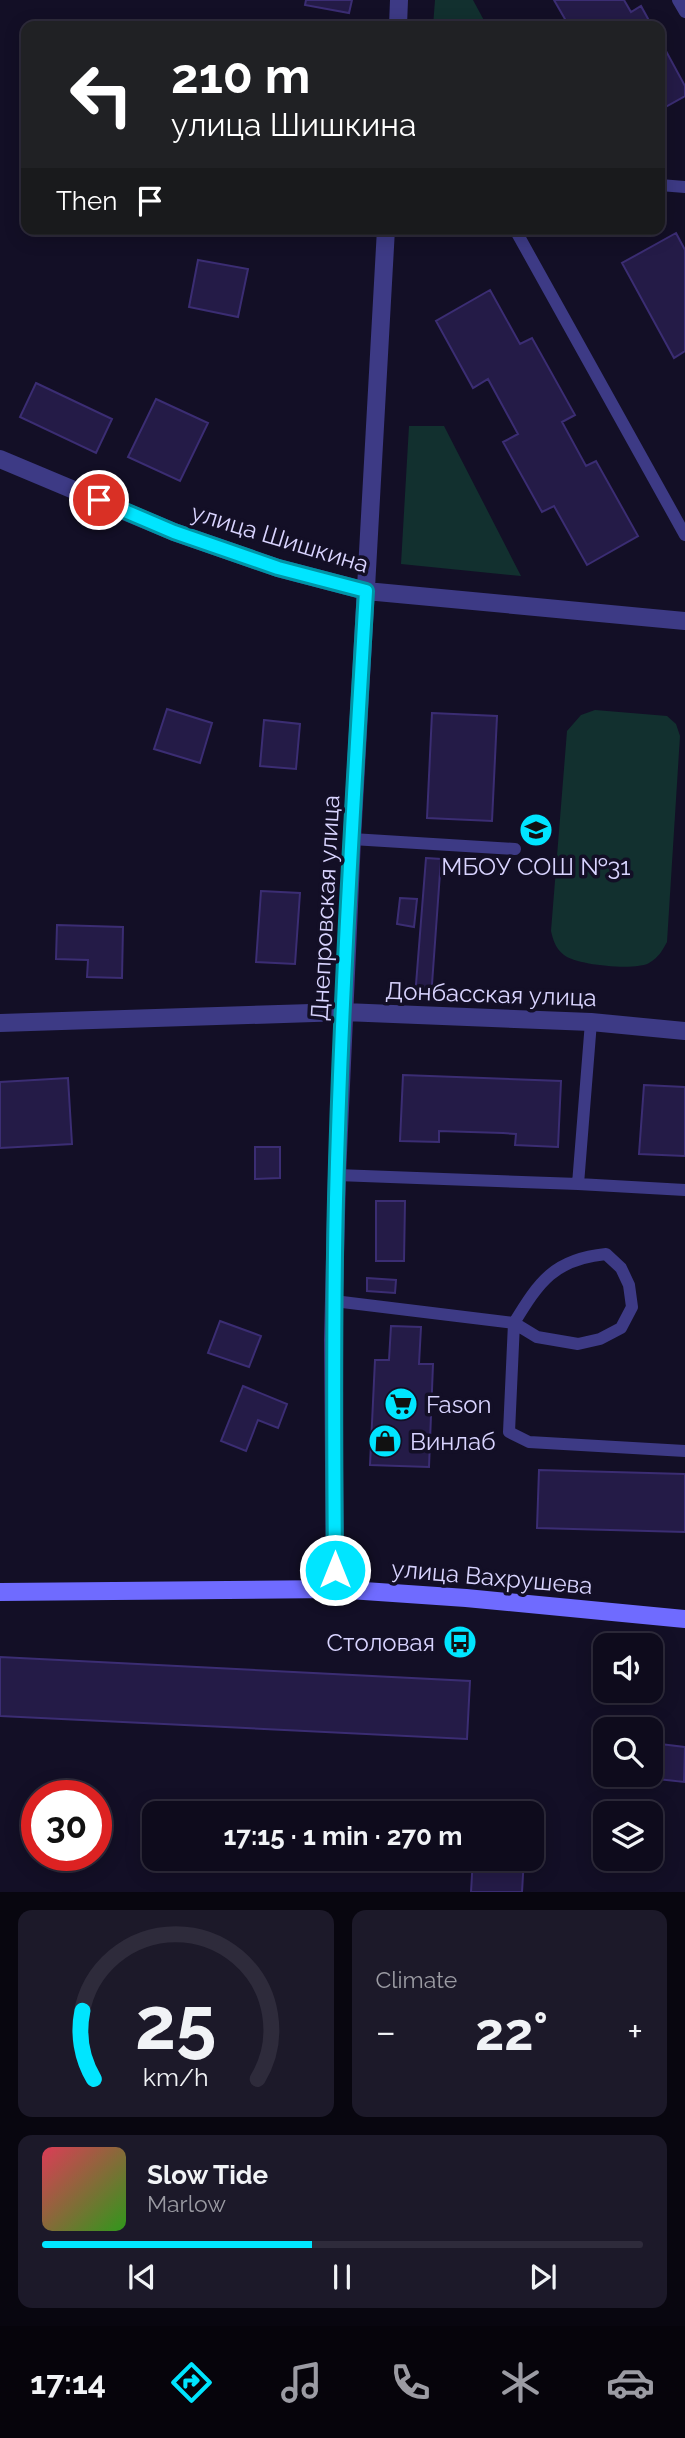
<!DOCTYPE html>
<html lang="en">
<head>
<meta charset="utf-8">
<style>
	body { margin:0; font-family:Raleway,sans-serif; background:#1c1929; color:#f1f3f6; height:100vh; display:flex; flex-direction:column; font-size:26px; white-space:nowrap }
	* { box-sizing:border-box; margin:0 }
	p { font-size:23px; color:#9b9ba3 }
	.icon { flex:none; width:38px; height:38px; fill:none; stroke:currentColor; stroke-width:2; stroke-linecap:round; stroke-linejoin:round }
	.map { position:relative; height:1892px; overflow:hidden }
	.side { display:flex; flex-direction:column; gap:18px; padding:18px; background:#08060f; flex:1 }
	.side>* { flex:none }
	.hud { position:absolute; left:21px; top:21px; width:644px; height:214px; border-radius:14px; box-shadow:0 4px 18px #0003,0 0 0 2px #2e2b3b; background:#202124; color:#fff; overflow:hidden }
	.tools { position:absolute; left:593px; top:1633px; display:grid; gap:14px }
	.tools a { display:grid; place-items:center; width:70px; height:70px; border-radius:14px; background:#0e0b1c; box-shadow:0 4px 18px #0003,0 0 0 2px #2e2b3b; font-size:35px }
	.speed { position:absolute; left:21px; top:1780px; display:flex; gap:14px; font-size:35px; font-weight:700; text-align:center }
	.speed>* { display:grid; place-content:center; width:91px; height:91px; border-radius:50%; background:#0e0b1c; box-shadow:0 4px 18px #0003,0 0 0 2px #2e2b3b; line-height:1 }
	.speed .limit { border:10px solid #d22; background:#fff; color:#111 }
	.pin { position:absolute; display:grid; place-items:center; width:60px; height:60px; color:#fff; margin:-30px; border:4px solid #fff; border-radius:50%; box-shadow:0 2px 7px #0007 }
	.me { position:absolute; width:77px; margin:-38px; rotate:0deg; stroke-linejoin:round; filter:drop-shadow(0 0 5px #0008) }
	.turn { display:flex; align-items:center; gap:24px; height:147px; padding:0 35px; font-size:32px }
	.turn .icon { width:91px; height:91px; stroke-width:2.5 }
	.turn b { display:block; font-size:49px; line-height:60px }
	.then { display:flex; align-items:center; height:66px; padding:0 35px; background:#0003; gap:14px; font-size:26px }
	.big { font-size:52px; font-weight:700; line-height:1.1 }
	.side .tile { flex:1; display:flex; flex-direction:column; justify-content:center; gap:10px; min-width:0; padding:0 24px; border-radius:14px; background:#1c1929 }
	.side .dial { align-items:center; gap:0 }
	.dial svg { height:182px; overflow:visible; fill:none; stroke:#2e2b3b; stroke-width:7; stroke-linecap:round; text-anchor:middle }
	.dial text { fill:#f1f3f6; stroke:none }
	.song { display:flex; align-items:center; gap:21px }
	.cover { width:84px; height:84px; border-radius:10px; background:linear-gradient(135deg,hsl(350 70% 55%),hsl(110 70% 35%)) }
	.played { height:7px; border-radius:4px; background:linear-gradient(90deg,#00e5ff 45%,#2e2b3b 45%) }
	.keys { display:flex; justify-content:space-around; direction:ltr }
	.heat { display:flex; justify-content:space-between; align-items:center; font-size:38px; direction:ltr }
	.side .tiles { flex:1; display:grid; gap:18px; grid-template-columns:1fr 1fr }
	.tile:last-child { grid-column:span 2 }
	.trip { position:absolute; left:142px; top:1801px; width:402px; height:70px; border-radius:14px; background:#0e0b1c; box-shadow:0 4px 18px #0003,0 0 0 2px #2e2b3b; font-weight:700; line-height:70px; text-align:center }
	.dock { display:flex; height:112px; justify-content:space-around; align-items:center; background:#06040b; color:#9b9ba3 }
	.dock .icon { width:49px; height:49px }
	.dock .on { color:#00e5ff }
	.dock b { font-size:32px; color:#f1f3f6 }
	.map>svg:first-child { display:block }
</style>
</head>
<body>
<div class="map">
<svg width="685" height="1892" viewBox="0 0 685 1892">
	<rect width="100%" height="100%" fill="#130f26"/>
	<path fill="#12302f" d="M 435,0 L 473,0 L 487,26 L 433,26 Z
		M 409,426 L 444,426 L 521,576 L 401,564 Z
		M 595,710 L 667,716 L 676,724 L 680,736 L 667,942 C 662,951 659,957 649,963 C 635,971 576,965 564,955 C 556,949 553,940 551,931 L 567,731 L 581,715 Z"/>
	<path fill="#241b47" stroke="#3b2d73" stroke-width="2" d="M 306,0 L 352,0 L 349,13 L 305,5 Z
		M 554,0 L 624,0 L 631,12 L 641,6 L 652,26 L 569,26 Z
		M 660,40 L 685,86 L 685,96 L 660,110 Z
		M 676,233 L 685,250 L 685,351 L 674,358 L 622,263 Z
		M 198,260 L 248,269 L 238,317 L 189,307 Z
		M 490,290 L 520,344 L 532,338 L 575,415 L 562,422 L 586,466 L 596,461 L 638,536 L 587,565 L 554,506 L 542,512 L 503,442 L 518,434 L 488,379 L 473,388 L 436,321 Z
		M 36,383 L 112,419 L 96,453 L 20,417 Z
		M 156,399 L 208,423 L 180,481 L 128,457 Z
		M 167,709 L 212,723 L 200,763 L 154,749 Z
		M 432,713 L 497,716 L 492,821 L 427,818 Z
		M 264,720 L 300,724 L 296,769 L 260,766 Z
		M 426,858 L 441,859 L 431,998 L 415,997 Z
		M 261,891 L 300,893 L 295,964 L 256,962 Z
		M 400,898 L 417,899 L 414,927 L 397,924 Z
		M 57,925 L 123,927 L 122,978 L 87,977 L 88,960 L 56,959 Z
		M 403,1075 L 561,1081 L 558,1147 L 515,1145 L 516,1134 L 503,1133 L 439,1131 L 439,1142 L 400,1141 Z
		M 68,1078 L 72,1144 L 0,1148 L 0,1082 Z
		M 644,1085 L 685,1087 L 685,1156 L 639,1154 Z
		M 255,1147 L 280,1147 L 280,1178 L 255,1179 Z
		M 376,1201 L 405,1201 L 404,1261 L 376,1261 Z
		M 367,1278 L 396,1280 L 395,1293 L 367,1291 Z
		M 220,1321 L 261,1336 L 249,1367 L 208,1353 Z
		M 391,1326 L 421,1327 L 419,1364 L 433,1364 L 429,1467 L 370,1465 L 375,1360 L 389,1360 Z
		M 243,1386 L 287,1404 L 278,1428 L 258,1420 L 246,1451 L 221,1441 Z
		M 539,1470 L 685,1474 L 685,1532 L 537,1528 Z
		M 0,1657 L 470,1681 L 467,1739 L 0,1716 Z
		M 652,1743 L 685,1747 L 684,1782 L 649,1778 L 649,1774 L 651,1774 Z
		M 473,1858 L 524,1858 L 522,1892 L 471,1892 Z"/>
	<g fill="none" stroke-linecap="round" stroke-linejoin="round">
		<path stroke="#3d3a85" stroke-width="12" d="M 678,0 L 685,12
			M 660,185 L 685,187
			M 517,229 L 517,233 L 685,535
			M 352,839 L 515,849
			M 337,1175 L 578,1184 L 591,1022
			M 578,1184 L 685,1190
			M 606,1254 L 621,1268 L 629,1285 L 632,1307 L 621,1328 L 600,1339 L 578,1344 L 537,1337 L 514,1323 C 539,1282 554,1259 606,1254 Z
			M 334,1301 L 514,1323 L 509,1432 L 529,1442 L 685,1451"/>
		<path stroke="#3d3a85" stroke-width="18" d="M 398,26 L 399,0
			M 0,459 L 174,532 L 278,568 L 366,591 L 685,621
			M 0,1023 L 344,1012 L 591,1022 L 685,1031
			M 335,1589 L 333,1340 L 337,1175 L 352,839 L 386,229"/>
		<path stroke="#6f6bff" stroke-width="18" d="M 0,1592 L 335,1589 L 466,1598 L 685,1619"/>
	</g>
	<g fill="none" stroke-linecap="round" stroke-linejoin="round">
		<defs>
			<path id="route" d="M 99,500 L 174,532 L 278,568 L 366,591 C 354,794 341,996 336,1199 C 333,1323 334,1446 335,1570"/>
		</defs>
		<use href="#route" stroke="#0095a6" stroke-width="18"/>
		<use href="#route" stroke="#00e5ff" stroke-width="12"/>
	</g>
	<defs>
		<symbol id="school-disc" viewBox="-11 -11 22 22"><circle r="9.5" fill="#00e5ff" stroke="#130f26"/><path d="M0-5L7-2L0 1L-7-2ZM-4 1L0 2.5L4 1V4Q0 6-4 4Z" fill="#111"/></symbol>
		<symbol id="supermarket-disc" viewBox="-11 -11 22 22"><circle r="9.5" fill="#00e5ff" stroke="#130f26"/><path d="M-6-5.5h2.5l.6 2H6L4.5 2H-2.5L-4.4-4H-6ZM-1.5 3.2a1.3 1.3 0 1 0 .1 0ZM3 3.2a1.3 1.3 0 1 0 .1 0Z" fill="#111"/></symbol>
		<symbol id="shop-disc" viewBox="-11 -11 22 22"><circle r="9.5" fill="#00e5ff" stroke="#130f26"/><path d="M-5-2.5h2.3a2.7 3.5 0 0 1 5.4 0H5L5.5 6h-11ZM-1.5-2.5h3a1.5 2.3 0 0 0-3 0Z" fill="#111"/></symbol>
		<symbol id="bus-disc" viewBox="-11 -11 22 22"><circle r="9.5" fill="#00e5ff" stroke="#130f26"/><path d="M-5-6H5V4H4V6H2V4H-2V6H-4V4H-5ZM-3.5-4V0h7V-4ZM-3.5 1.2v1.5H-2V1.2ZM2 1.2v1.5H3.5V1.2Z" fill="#111"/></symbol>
	</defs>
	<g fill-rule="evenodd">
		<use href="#school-disc" x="517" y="811" width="38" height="38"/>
		<use href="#supermarket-disc" x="382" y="1385" width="38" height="38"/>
		<use href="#shop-disc" x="366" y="1422" width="38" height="38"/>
		<use href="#bus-disc" x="441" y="1623" width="38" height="38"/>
	</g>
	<g text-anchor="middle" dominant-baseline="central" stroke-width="7" stroke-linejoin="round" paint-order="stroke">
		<g font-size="24" fill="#d9d4ff" stroke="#130f26">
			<text transform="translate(280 538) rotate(17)">улица Шишкина</text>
			<text transform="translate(325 908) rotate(-87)">Днепровская улица</text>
			<text transform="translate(491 994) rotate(2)">Донбасская улица</text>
			<text transform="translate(492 1577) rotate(5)">улица Вахрушева</text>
		</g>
		<g font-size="24" fill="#d9d4ff" stroke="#130f26" text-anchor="start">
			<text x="536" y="866" text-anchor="middle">МБОУ СОШ №31</text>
			<text x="426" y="1404">Fason</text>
			<text x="410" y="1441">Винлаб</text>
			<text x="435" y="1642" text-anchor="end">Столовая</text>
		</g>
	</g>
</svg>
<div class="tools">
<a><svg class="icon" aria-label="sound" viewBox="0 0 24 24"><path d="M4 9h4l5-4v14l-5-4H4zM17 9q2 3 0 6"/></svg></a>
<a><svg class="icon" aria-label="search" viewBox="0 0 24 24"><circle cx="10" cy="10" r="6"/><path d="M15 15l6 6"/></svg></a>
<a><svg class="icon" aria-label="layers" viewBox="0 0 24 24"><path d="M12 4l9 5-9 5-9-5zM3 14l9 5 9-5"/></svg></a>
</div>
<div class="speed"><div class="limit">30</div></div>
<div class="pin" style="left:99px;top:500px;background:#d93025"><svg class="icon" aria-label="arrive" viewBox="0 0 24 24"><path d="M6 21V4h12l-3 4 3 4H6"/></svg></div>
<svg class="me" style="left:335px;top:1570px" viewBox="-20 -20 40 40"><circle r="17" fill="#00e5ff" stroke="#fff" stroke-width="3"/><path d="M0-11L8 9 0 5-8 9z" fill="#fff"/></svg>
<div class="trip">17:15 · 1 min · 270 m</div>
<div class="hud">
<div class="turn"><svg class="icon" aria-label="left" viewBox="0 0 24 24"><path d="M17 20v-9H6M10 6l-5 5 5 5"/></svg><div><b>210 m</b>улица Шишкина</div></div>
<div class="then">Then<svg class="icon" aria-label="arrive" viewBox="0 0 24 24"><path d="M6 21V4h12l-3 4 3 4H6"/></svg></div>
</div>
</div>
<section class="side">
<div class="tiles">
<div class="tile dial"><svg viewBox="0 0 100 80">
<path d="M14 69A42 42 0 1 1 86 69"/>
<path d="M14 69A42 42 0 0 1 9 39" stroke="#00e5ff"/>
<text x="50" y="56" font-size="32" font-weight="700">25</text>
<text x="50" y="72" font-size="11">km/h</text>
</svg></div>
<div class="tile"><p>Climate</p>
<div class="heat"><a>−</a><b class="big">22°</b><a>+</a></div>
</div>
<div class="tile">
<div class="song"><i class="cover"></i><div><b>Slow Tide</b><p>Marlow</p></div></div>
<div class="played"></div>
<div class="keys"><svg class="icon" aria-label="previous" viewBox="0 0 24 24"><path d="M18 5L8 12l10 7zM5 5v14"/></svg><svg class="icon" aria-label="pause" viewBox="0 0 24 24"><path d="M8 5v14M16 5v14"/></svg><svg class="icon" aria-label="next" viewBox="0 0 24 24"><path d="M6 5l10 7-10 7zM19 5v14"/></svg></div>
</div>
</div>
</section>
<nav class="dock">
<b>17:14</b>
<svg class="icon on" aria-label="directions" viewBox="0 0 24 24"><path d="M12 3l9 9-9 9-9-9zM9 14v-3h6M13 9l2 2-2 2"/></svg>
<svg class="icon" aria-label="music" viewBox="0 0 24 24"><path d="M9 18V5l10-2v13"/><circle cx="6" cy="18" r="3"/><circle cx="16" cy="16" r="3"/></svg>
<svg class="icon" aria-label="phone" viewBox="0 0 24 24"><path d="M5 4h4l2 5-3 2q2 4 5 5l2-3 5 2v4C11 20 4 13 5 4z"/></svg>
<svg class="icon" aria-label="climate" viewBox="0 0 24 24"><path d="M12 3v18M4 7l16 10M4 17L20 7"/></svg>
<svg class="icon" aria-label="car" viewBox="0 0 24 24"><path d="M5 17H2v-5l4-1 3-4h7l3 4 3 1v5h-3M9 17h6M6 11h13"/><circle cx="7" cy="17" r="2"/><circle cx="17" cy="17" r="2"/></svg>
</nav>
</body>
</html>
